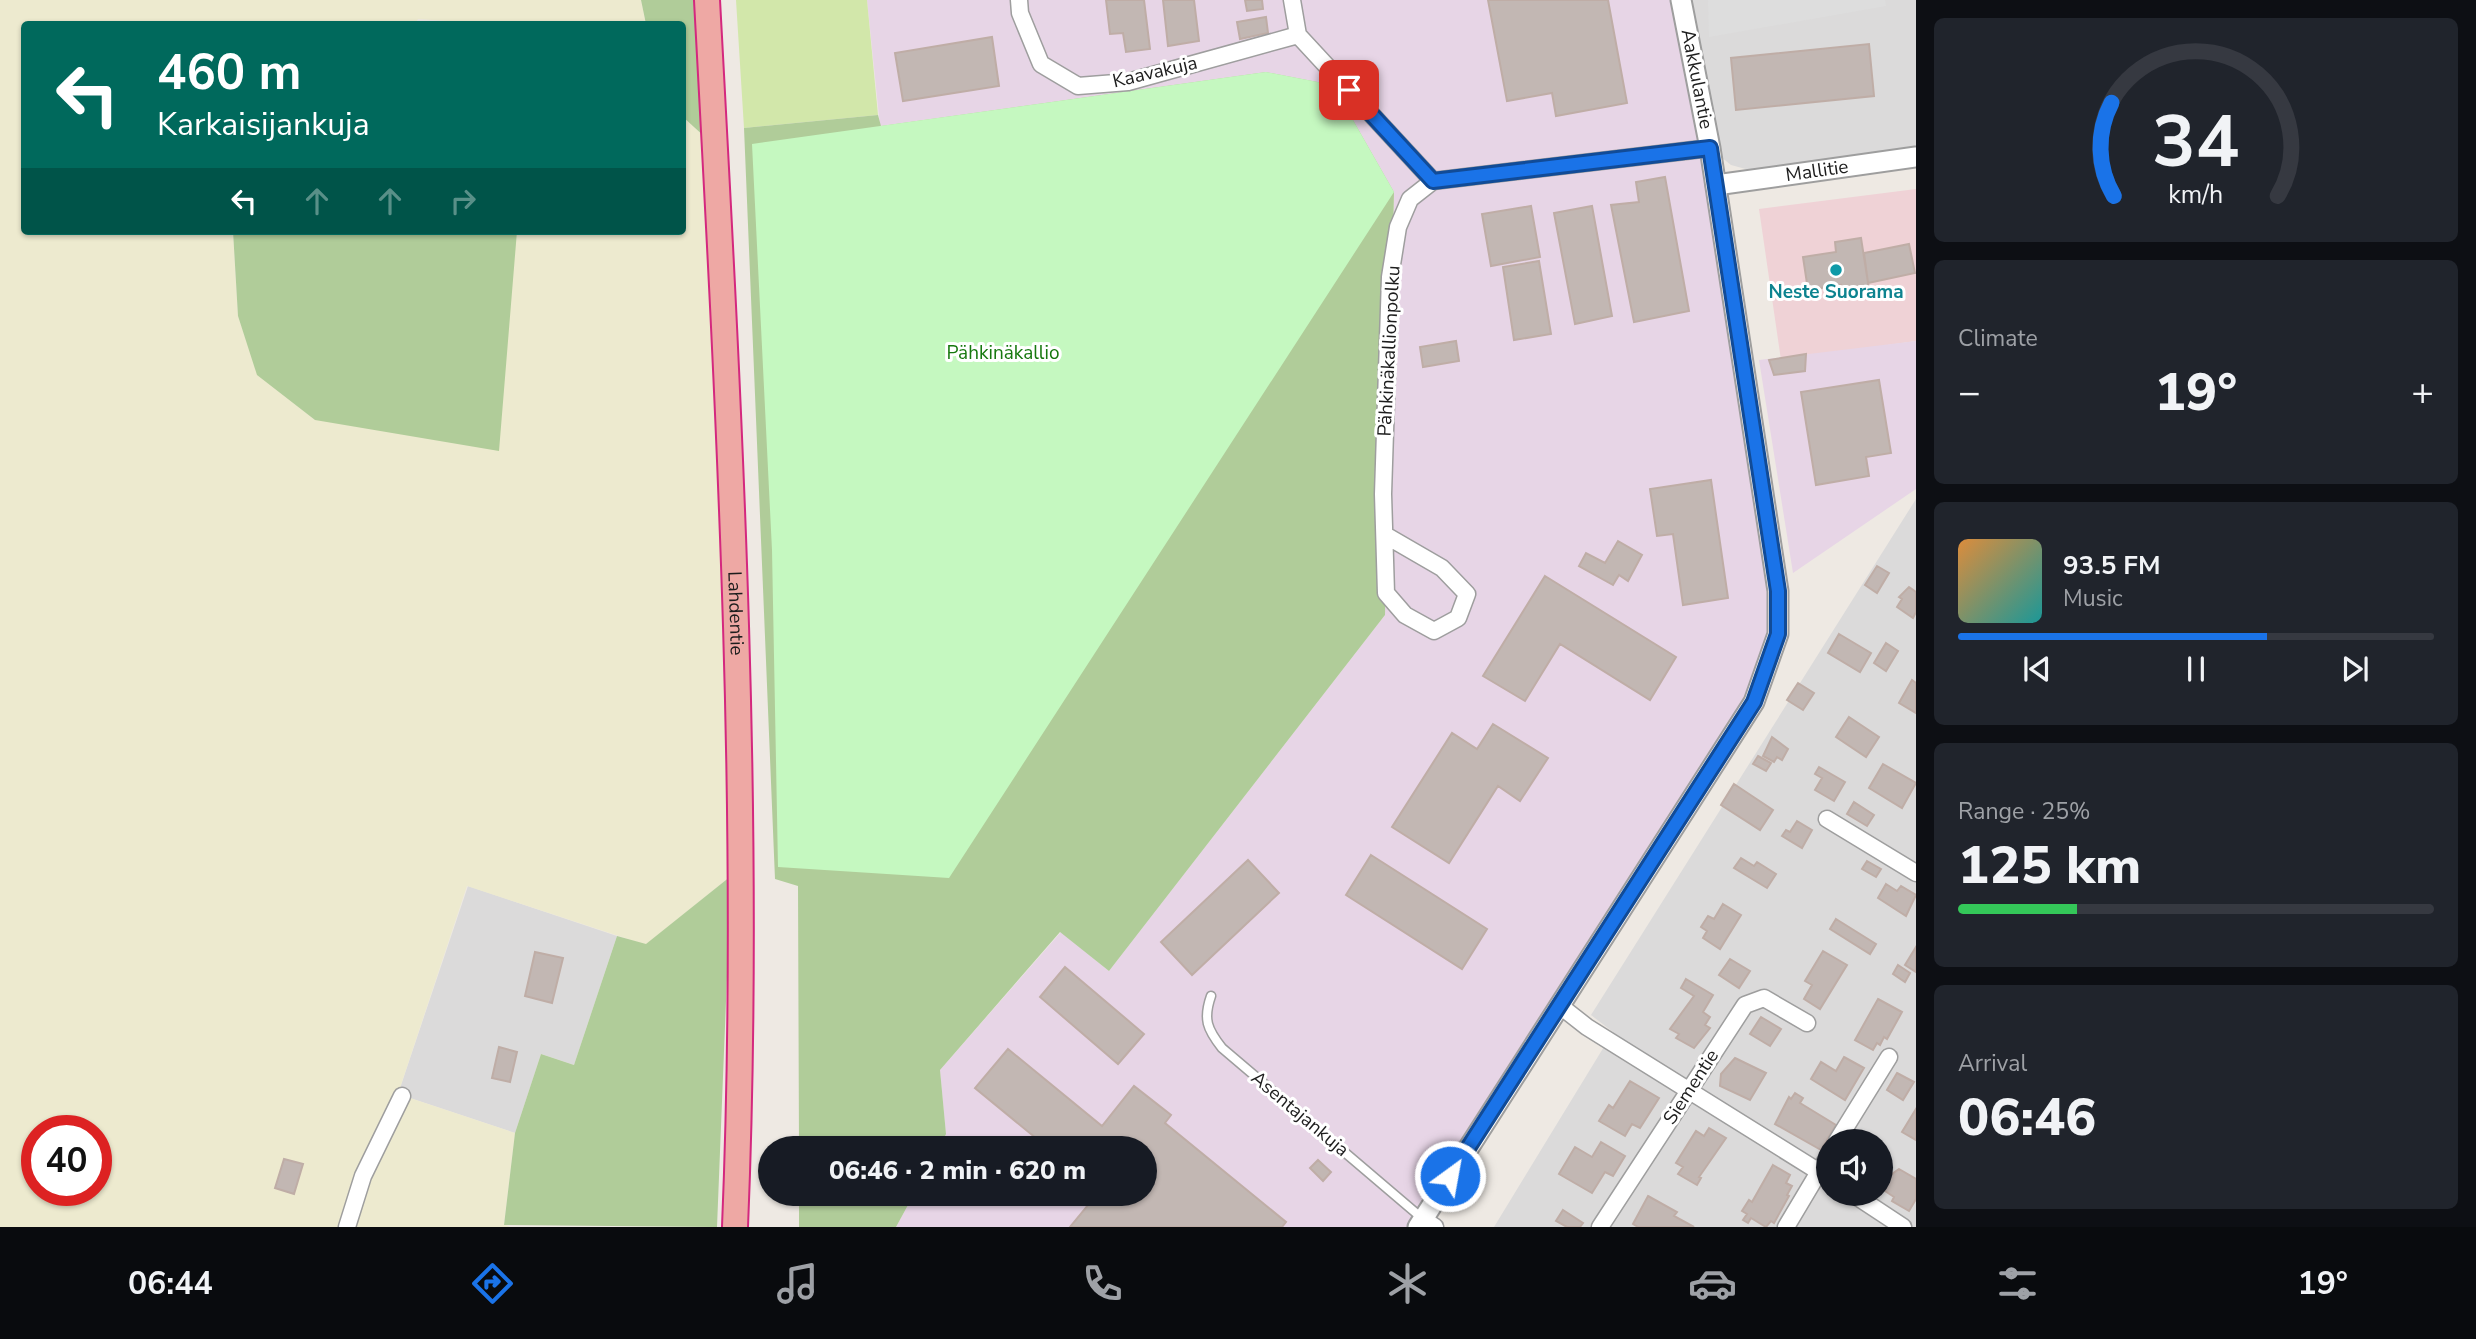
<!DOCTYPE html>
<html lang="en">
<head>
<meta charset="utf-8">
<style>
	body { margin:0; font-family:"Nunito Sans",sans-serif; background:#20242c; color:#f1f3f6; height:100vh; display:flex; flex-direction:column; font-size:26px; white-space:nowrap }
	* { box-sizing:border-box; margin:0 }
	p { font-size:23px; color:#9ea1a6 }
	.icon { flex:none; width:38px; height:38px; fill:none; stroke:currentColor; stroke-width:2; stroke-linecap:round; stroke-linejoin:round }
	.map { position:relative; flex:1; overflow:hidden }
	.details { display:flex; flex-direction:column; gap:18px; padding:18px; background:#0d0f14; width:560px }
	.details>* { flex:none }
	.hud { position:absolute; left:21px; top:21px; width:665px; height:214px; border-radius:7px; box-shadow:0 2px 5px #0004; background:#00695c; color:#fff; overflow:hidden }
	.tools { position:absolute; left:1816px; top:1129px; display:grid; gap:14px }
	.tools a { display:grid; place-items:center; width:77px; height:77px; border-radius:50%; background:#171b24; box-shadow:0 2px 5px #0004; font-size:35px }
	.speed { position:absolute; left:21px; top:1115px; display:flex; gap:14px; font-size:35px; font-weight:700; text-align:center }
	.speed>* { display:grid; place-content:center; width:91px; height:91px; border-radius:50%; background:#171b24; box-shadow:0 2px 5px #0004; line-height:1 }
	.speed .limit { border:10px solid #d22; background:#fff; color:#111 }
	.pin { position:absolute; display:grid; place-items:center; width:60px; height:60px; color:#fff; margin:-30px; border-radius:14px; box-shadow:0 4px 10px #0006 }
	.me { position:absolute; width:77px; margin:-38px; rotate:32deg; stroke-linejoin:round; filter:drop-shadow(0 0 5px #0008) }
	.turn { display:flex; align-items:center; gap:24px; height:147px; padding:0 21px; font-size:32px }
	.turn .icon { width:91px; height:91px; stroke-width:2.5 }
	.turn b { display:block; font-size:49px; line-height:60px }
	.lanes { display:flex; align-items:center; height:66px; padding:0 21px; background:#0003; justify-content:center; gap:35px; direction:ltr }
	.lanes .off { opacity:.35 }
	.big { font-size:52px; font-weight:800; line-height:1.1 }
	.details .tile { flex:1; display:flex; flex-direction:column; justify-content:center; gap:10px; min-width:0; padding:0 24px; border-radius:10px; background:#20242c }
	.details .dial { align-items:center; gap:0 }
	.dial svg { height:182px; overflow:visible; fill:none; stroke:#363941; stroke-width:7; stroke-linecap:round; text-anchor:middle }
	.dial text { fill:#f1f3f6; stroke:none }
	.song { display:flex; align-items:center; gap:21px }
	.cover { width:84px; height:84px; border-radius:10px; background:linear-gradient(135deg,hsl(30 70% 55%),hsl(180 70% 35%)) }
	.played { height:7px; border-radius:4px; background:linear-gradient(90deg,#1a73e8 65%,#363941 65%) }
	.keys { display:flex; justify-content:space-around; direction:ltr }
	.heat { display:flex; justify-content:space-between; align-items:center; font-size:38px; direction:ltr }
	.charge { height:10px; border-radius:5px; background:linear-gradient(90deg,#34c759 25%,#363941 0) }
	.trip { position:absolute; left:758px; top:1136px; width:399px; height:70px; border-radius:35px; background:#171b24; box-shadow:0 2px 5px #0004; font-weight:800; line-height:70px; text-align:center }
	.tab-bar { display:flex; height:112px; justify-content:space-around; align-items:center; background:#090b0e; color:#9ea1a6 }
	.tab-bar .icon { width:49px; height:49px }
	.tab-bar .selected { color:#1a73e8 }
	.tab-bar b { font-size:32px; color:#f1f3f6 }
	main { display:flex; flex:1; min-height:0 }
	.map>svg:first-child { display:block }
</style>
</head>
<body>
<main>
<div class="map">
<svg width="1916" height="1227" viewBox="0 0 1916 1227">
	<rect width="100%" height="100%" fill="#eee9e3"/>
	<path fill="#dbdada" fill-rule="evenodd" d="M 1681,0 L 1916,0 L 1916,148 L 1753,171 L 1731,165 L 1710,148 Z
		M 1916,499 L 1916,1227 L 1494,1227 L 1613,1032 L 1591,1015 ZM 1829,1141 L 1881,1141 L 1881,1194 L 1829,1194 Z
		M 468,886 L 617,936 L 574,1065 L 541,1054 L 515,1133 L 398,1094 Z"/>
	<path fill="#efd2d6" d="M 1916,189 L 1916,341 L 1781,360 L 1759,209 Z"/>
	<path fill="#e7d5e6" d="M 867,0 L 1681,0 L 1778,591 L 1762,683 L 1418,1227 L 896,1227 L 914,1194 L 1144,1194 L 1144,1148 L 939,1148 L 946,1134 L 940,1070 L 1061,932 L 1109,971 L 1385,615 L 1394,192 L 1333,85 L 1266,72 L 880,126 Z
		M 1916,341 L 1916,489 L 1793,573 L 1759,360 Z"/>
	<path fill="#edeacf" fill-rule="evenodd" d="M 0,0 L 641,0 L 646,24 L 492,24 L 418,19 L 415,24 L 24,24 L 24,231 L 233,231 L 238,316 L 258,375 L 315,420 L 514,239 L 517,231 L 682,231 L 683,117 L 706,138 L 722,492 L 731,876 L 646,945 L 467,886 L 398,1094 L 515,1133 L 504,1224 L 510,1227 L 0,1227 ZM 37,1130 L 96,1130 L 96,1190 L 37,1190 Z"/>
	<path fill="#d2e7aa" d="M 736,0 L 867,0 L 878,115 L 744,128 Z"/>
	<path fill="#b0cc99" d="M 641,0 L 697,0 L 706,138 L 683,117 L 682,24 L 646,24 Z
		M 1266,72 L 1333,85 L 1394,192 L 1385,615 L 1109,971 L 1060,932 L 940,1070 L 946,1134 L 939,1148 L 799,1148 L 798,886 L 775,879 L 744,128 L 878,115 L 881,126 Z
		M 233,231 L 517,231 L 499,451 L 315,420 L 257,375 L 238,316 Z
		M 731,876 L 717,1227 L 504,1225 L 515,1133 L 541,1054 L 574,1065 L 617,936 L 646,944 Z
		M 799,1194 L 914,1194 L 896,1227 L 799,1227 Z"/>
	<path fill="#c5f8c0" d="M 1266,72 L 1333,85 L 1394,192 L 949,878 L 778,867 L 772,550 L 752,144 Z"/>
	<path fill="#ddd" d="M 1708,0 L 1885,0 L 1886,6 L 1709,37 Z"/>
	<path fill="#c2b7b3" stroke="#bfada6" stroke-width="2" d="M 1106,0 L 1144,0 L 1150,49 L 1126,52 L 1123,33 L 1110,34 Z
		M 1163,0 L 1194,0 L 1199,41 L 1168,46 Z
		M 1245,0 L 1262,0 L 1263,9 L 1247,11 Z
		M 1488,0 L 1608,0 L 1627,103 L 1556,116 L 1552,93 L 1507,101 Z
		M 1266,17 L 1268,33 L 1240,39 L 1237,22 Z
		M 992,37 L 999,86 L 903,101 L 895,53 Z
		M 1869,44 L 1874,96 L 1736,110 L 1731,58 Z
		M 1665,177 L 1689,311 L 1634,322 L 1611,205 L 1639,202 L 1636,182 Z
		M 1531,206 L 1540,257 L 1491,266 L 1482,214 Z
		M 1592,206 L 1612,316 L 1575,324 L 1554,213 Z
		M 1861,238 L 1869,289 L 1842,293 L 1841,285 L 1808,290 L 1803,257 L 1836,252 L 1835,242 Z
		M 1909,244 L 1915,273 L 1868,283 L 1864,253 Z
		M 1539,261 L 1551,334 L 1514,340 L 1503,267 Z
		M 1456,341 L 1459,361 L 1423,367 L 1420,347 Z
		M 1806,354 L 1805,371 L 1774,375 L 1769,360 Z
		M 1879,380 L 1891,453 L 1866,457 L 1869,476 L 1816,485 L 1801,392 Z
		M 1711,480 L 1728,598 L 1683,605 L 1673,534 L 1657,536 L 1650,489 Z
		M 1618,541 L 1642,555 L 1628,581 L 1619,575 L 1613,585 L 1579,566 L 1586,553 L 1605,563 Z
		M 1877,566 L 1889,573 L 1877,593 L 1865,585 Z
		M 1545,576 L 1676,657 L 1650,700 L 1560,644 L 1525,701 L 1483,676 Z
		M 1909,587 L 1916,592 L 1916,612 L 1913,618 L 1897,607 L 1902,599 L 1899,597 Z
		M 1839,634 L 1871,653 L 1860,672 L 1828,653 Z
		M 1886,643 L 1898,651 L 1886,671 L 1874,663 Z
		M 1912,680 L 1916,683 L 1916,713 L 1899,703 Z
		M 1798,683 L 1814,693 L 1803,710 L 1787,700 Z
		M 1849,717 L 1879,737 L 1866,757 L 1836,737 Z
		M 1493,724 L 1548,758 L 1520,801 L 1498,786 L 1449,863 L 1392,827 L 1452,733 L 1477,749 Z
		M 1772,737 L 1788,749 L 1782,760 L 1777,757 L 1774,762 L 1763,756 Z
		M 1758,756 L 1771,763 L 1766,771 L 1753,764 Z
		M 1883,764 L 1916,783 L 1902,808 L 1869,788 Z
		M 1819,767 L 1845,782 L 1834,801 L 1815,790 L 1822,778 L 1815,774 Z
		M 1734,784 L 1773,810 L 1760,830 L 1721,805 Z
		M 1854,802 L 1874,815 L 1867,826 L 1847,814 Z
		M 1797,821 L 1812,830 L 1802,848 L 1782,836 L 1786,830 L 1790,832 Z
		M 1371,855 L 1487,929 L 1462,969 L 1346,895 Z
		M 1741,858 L 1754,866 L 1757,862 L 1776,874 L 1767,888 L 1734,868 Z
		M 1248,860 L 1279,893 L 1192,975 L 1161,942 Z
		M 1867,861 L 1881,869 L 1876,877 L 1862,869 Z
		M 1886,884 L 1897,891 L 1901,886 L 1916,895 L 1906,916 L 1878,898 Z
		M 1723,904 L 1741,915 L 1720,949 L 1703,938 L 1707,931 L 1701,927 L 1708,916 L 1714,919 Z
		M 1836,919 L 1876,944 L 1870,954 L 1830,929 Z
		M 1916,947 L 1916,972 L 1905,965 Z
		M 1823,951 L 1847,965 L 1820,1009 L 1804,999 L 1812,985 L 1805,981 Z
		M 535,952 L 563,958 L 552,1003 L 525,996 Z
		M 1730,959 L 1750,971 L 1739,988 L 1719,975 Z
		M 1898,965 L 1910,973 L 1905,982 L 1893,974 Z
		M 1065,967 L 1144,1034 L 1118,1064 L 1040,997 Z
		M 1686,979 L 1713,995 L 1703,1012 L 1710,1017 L 1705,1025 L 1710,1028 L 1694,1048 L 1676,1038 L 1679,1034 L 1670,1029 L 1694,996 L 1681,988 Z
		M 1878,999 L 1902,1012 L 1887,1039 L 1884,1037 L 1880,1045 L 1877,1043 L 1873,1050 L 1855,1040 Z
		M 1761,1017 L 1781,1029 L 1770,1046 L 1750,1034 Z
		M 499,1047 L 517,1052 L 510,1082 L 492,1078 Z
		M 1008,1049 L 1102,1126 L 1134,1086 L 1171,1115 L 1165,1123 L 1286,1222 L 1282,1227 L 1070,1227 L 1089,1204 L 1076,1194 L 1144,1194 L 1144,1148 L 1048,1148 L 975,1088 Z
		M 1844,1057 L 1864,1068 L 1845,1100 L 1811,1079 L 1821,1062 L 1836,1071 Z
		M 1735,1058 L 1766,1073 L 1750,1100 L 1720,1086 L 1721,1074 Z
		M 1897,1073 L 1914,1082 L 1903,1100 L 1887,1090 Z
		M 1630,1081 L 1659,1098 L 1640,1128 L 1632,1124 L 1625,1136 L 1599,1121 L 1609,1105 L 1613,1108 Z
		M 1795,1093 L 1803,1098 L 1800,1103 L 1836,1125 L 1821,1150 L 1775,1124 L 1789,1097 L 1791,1099 Z
		M 1916,1109 L 1916,1140 L 1902,1132 Z
		M 1709,1128 L 1726,1138 L 1699,1177 L 1701,1178 L 1697,1185 L 1678,1174 L 1683,1167 L 1676,1163 L 1696,1131 L 1704,1136 Z
		M 1601,1142 L 1625,1156 L 1613,1176 L 1605,1172 L 1592,1193 L 1559,1174 L 1575,1147 L 1592,1157 Z
		M 284,1159 L 303,1164 L 294,1194 L 275,1188 Z
		M 1318,1160 L 1331,1172 L 1323,1181 L 1310,1168 Z
		M 1773,1165 L 1790,1175 L 1786,1183 L 1792,1186 L 1787,1195 L 1789,1196 L 1774,1223 L 1771,1221 L 1766,1227 L 1751,1218 L 1748,1223 L 1743,1220 L 1747,1214 L 1742,1211 L 1749,1200 L 1752,1202 Z
		M 1899,1169 L 1916,1179 L 1916,1199 L 1909,1211 L 1892,1201 L 1894,1197 L 1882,1189 L 1885,1184 L 1881,1179 L 1886,1171 L 1892,1174 Z
		M 1648,1196 L 1677,1212 L 1674,1216 L 1694,1227 L 1638,1227 L 1633,1224 Z
		M 1563,1210 L 1583,1223 L 1580,1227 L 1567,1227 L 1556,1221 Z"/>
	<g fill="none" stroke-linecap="round" stroke-linejoin="round">
		<defs>
			<path id="service" d="M 1211,996 C 1203,1019 1207,1029 1222,1048 L 1423,1219"/>
			<path id="minor" d="M 1019,0 L 1020,13 L 1041,64 L 1078,86 L 1128,82 L 1298,35
				M 1292,0 L 1298,35 L 1433,181 L 1710,148
				M 1385,535 L 1442,568 L 1467,594 L 1458,618 L 1434,631 L 1405,615 L 1386,593 L 1383,494 L 1390,277 L 1398,227 L 1410,199 L 1433,181
				M 1827,819 L 1916,873
				M 1559,1005 L 1587,1027 L 1829,1178
				M 1837,1141 L 1889,1057
				M 1853,1194 L 1903,1227
				M 1423,1219 L 1435,1227
				M 347,1227 L 363,1176 L 402,1096
				M 1600,1227 L 1745,1005 L 1764,998 L 1807,1023
				M 1786,1227 L 1829,1155"/>
			<g id="tertiary">
				<path id="s1" d="M 1716,185 L 1916,157"/>
				<path d="M 1418,1227 L 1754,702 L 1778,634 L 1778,591 L 1710,148 L 1681,0"/>
			</g>
			<g id="trunk">
				<path id="s2" d="M 707,0 C 729,409 752,818 735,1227"/>
			</g>
		</defs>
		<use href="#service" stroke="#9e9e9e" stroke-width="11"/>
		<use href="#minor" stroke="#9e9e9e" stroke-width="19"/>
		<use href="#tertiary" stroke="#9e9e9e" stroke-width="23"/>
		<use href="#trunk" stroke="#d4287e" stroke-width="28"/>
		<use href="#service" stroke="#fff" stroke-width="8"/>
		<use href="#minor" stroke="#fff" stroke-width="16"/>
		<use href="#tertiary" stroke="#fff" stroke-width="19"/>
		<use href="#trunk" stroke="#eea8a4" stroke-width="24"/>
	</g>
	<g fill="none" stroke-linecap="round" stroke-linejoin="round">
		<defs>
			<path id="route" d="M 1349,90 L 1433,181 L 1710,148 L 1778,591 L 1778,634 L 1754,702 L 1450,1176"/>
		</defs>
		<use href="#route" stroke="#114b97" stroke-width="18"/>
		<use href="#route" stroke="#1a73e8" stroke-width="12"/>
	</g>
	<circle fill="#0f9aa8" stroke="#fff" stroke-width="2.5" cx="1836" cy="270" r="7"/>
	<g text-anchor="middle" dominant-baseline="central" stroke-width="6" stroke-linejoin="round" paint-order="stroke">
		<g font-size="19" fill="#1d1d1d" stroke="#fff">
			<text transform="translate(1155 72) rotate(-13)">Kaavakuja</text>
			<text transform="translate(1697 79) rotate(79)">Aakkulantie</text>
			<text stroke="none"><textPath href="#s1" startOffset="102">Mallitie</textPath></text>
			<text transform="translate(1389 351) rotate(-87)">Pähkinäkallionpolku</text>
			<text stroke="none"><textPath href="#s2" startOffset="614">Lahdentie</textPath></text>
			<text transform="translate(1691 1087) rotate(-57)">Siementie</text>
			<text transform="translate(1300 1114) rotate(40)">Asentajankuja</text>
		</g>
		<g font-size="19" font-weight="bold" fill="#0d838f" stroke="#fff">
			<text x="1836" y="292">Neste Suorama</text>
		</g>
		<g font-size="19" fill="#16780e" stroke="#fff">
			<text x="1003" y="353">Pähkinäkallio</text>
		</g>
	</g>
</svg>
<div class="tools">
<a><svg class="icon" aria-label="sound" viewBox="0 0 24 24"><path d="M4 9h4l5-4v14l-5-4H4zM17 9q2 3 0 6"/></svg></a>
</div>
<div class="speed"><div class="limit">40</div></div>
<div class="pin" style="left:1349px;top:90px;background:#d93025"><svg class="icon" aria-label="arrive" viewBox="0 0 24 24"><path d="M6 21V4h12l-3 4 3 4H6"/></svg></div>
<svg class="me" style="left:1450px;top:1176px" viewBox="-20 -20 40 40"><circle r="17" fill="#1a73e8" stroke="#fff" stroke-width="3"/><path d="M0-11L8 9 0 5-8 9z" fill="#fff"/></svg>
<div class="trip">06:46 · 2 min · 620 m</div>
<div class="hud">
<div class="turn"><svg class="icon" aria-label="left" viewBox="0 0 24 24"><path d="M17 20v-9H6M10 6l-5 5 5 5"/></svg><div><b>460 m</b>Karkaisijankuja</div></div>
<div class="lanes"><svg class="icon" aria-label="left" viewBox="0 0 24 24"><path d="M17 20v-9H6M10 6l-5 5 5 5"/></svg><svg class="icon off" aria-label="ahead" viewBox="0 0 24 24"><path d="M12 20V5M6 11l6-6 6 6"/></svg><svg class="icon off" aria-label="ahead" viewBox="0 0 24 24"><path d="M12 20V5M6 11l6-6 6 6"/></svg><svg class="icon off" aria-label="right" viewBox="0 0 24 24"><path d="M7 20v-9h11M14 6l5 5-5 5"/></svg></div>
</div>
</div>
<section class="details">
<div class="tile dial"><svg viewBox="0 0 100 80">
<path d="M14 69A42 42 0 1 1 86 69"/>
<path d="M14 69A42 42 0 0 1 13 28" stroke="#1a73e8"/>
<text x="50" y="56" font-size="32" font-weight="700">34</text>
<text x="50" y="72" font-size="11">km/h</text>
</svg></div>
<div class="tile"><p>Climate</p>
<div class="heat"><a>−</a><b class="big">19°</b><a>+</a></div>
</div>
<div class="tile">
<div class="song"><i class="cover"></i><div><b>93.5 FM</b><p>Music</p></div></div>
<div class="played"></div>
<div class="keys"><svg class="icon" aria-label="previous" viewBox="0 0 24 24"><path d="M18 5L8 12l10 7zM5 5v14"/></svg><svg class="icon" aria-label="pause" viewBox="0 0 24 24"><path d="M8 5v14M16 5v14"/></svg><svg class="icon" aria-label="next" viewBox="0 0 24 24"><path d="M6 5l10 7-10 7zM19 5v14"/></svg></div>
</div>
<div class="tile"><p>Range · 25%</p><b class="big">125 km</b><div class="charge"></div></div>
<div class="tile"><p>Arrival</p><b class="big">06:46</b></div>
</section>
</main>
<nav class="tab-bar">
<b>06:44</b>
<svg class="icon selected" aria-label="directions" viewBox="0 0 24 24"><path d="M12 3l9 9-9 9-9-9zM9 14v-3h6M13 9l2 2-2 2"/></svg>
<svg class="icon" aria-label="music" viewBox="0 0 24 24"><path d="M9 18V5l10-2v13"/><circle cx="6" cy="18" r="3"/><circle cx="16" cy="16" r="3"/></svg>
<svg class="icon" aria-label="phone" viewBox="0 0 24 24"><path d="M5 4h4l2 5-3 2q2 4 5 5l2-3 5 2v4C11 20 4 13 5 4z"/></svg>
<svg class="icon" aria-label="climate" viewBox="0 0 24 24"><path d="M12 3v18M4 7l16 10M4 17L20 7"/></svg>
<svg class="icon" aria-label="car" viewBox="0 0 24 24"><path d="M5 17H2v-5l4-1 3-4h7l3 4 3 1v5h-3M9 17h6M6 11h13"/><circle cx="7" cy="17" r="2"/><circle cx="17" cy="17" r="2"/></svg>
<svg class="icon" aria-label="filters" viewBox="0 0 24 24"><path d="M4 7h16M4 17h16"/><circle cx="9" cy="7" r="2"/><circle cx="15" cy="17" r="2"/></svg>
<b>19°</b>
</nav>
</body>
</html>
